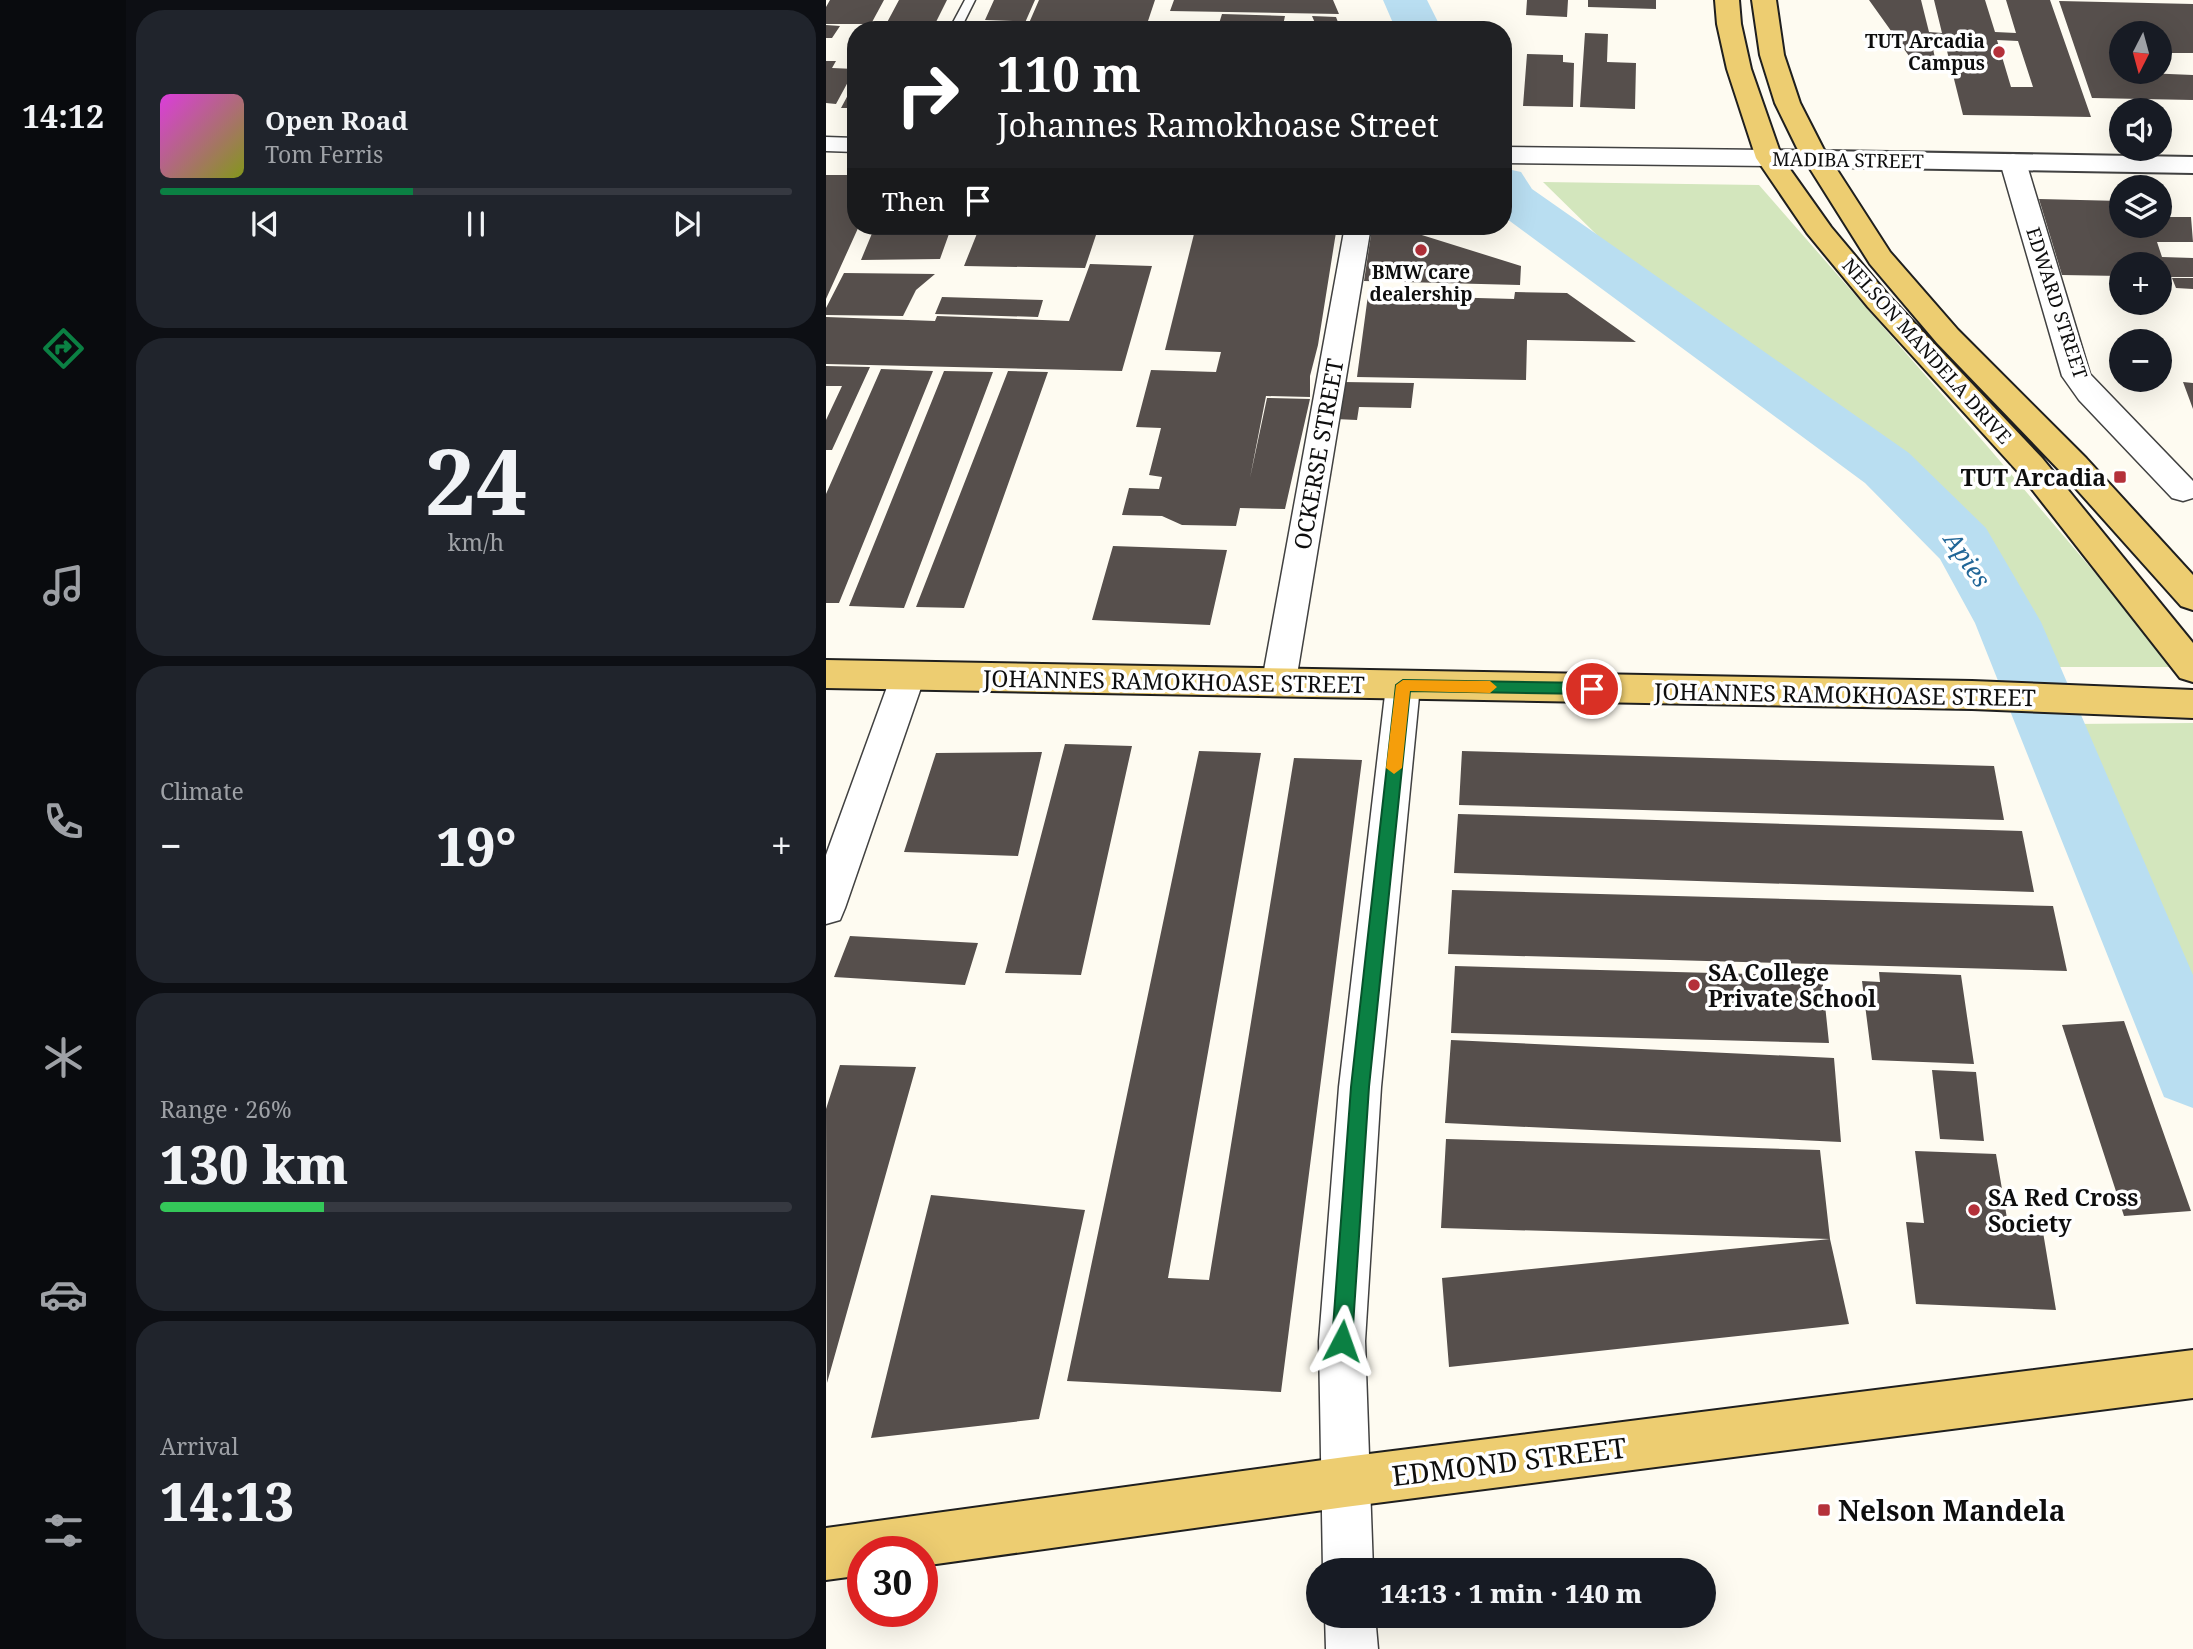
<!DOCTYPE html>
<html lang="en">
<head>
<meta charset="utf-8">
<style>
	body { margin:0; font-family:"Noto Serif",serif; background:#20242c; color:#f1f3f6; height:100vh; display:flex; flex-direction:column; font-size:26px; white-space:nowrap }
	* { box-sizing:border-box; margin:0 }
	p { font-size:23px; color:#9ea1a6 }
	.icon { flex:none; width:38px; height:38px; fill:none; stroke:currentColor; stroke-width:2; stroke-linecap:round; stroke-linejoin:round }
	.map { position:relative; flex:1; overflow:hidden }
	.details { display:flex; flex-direction:column; gap:10px; padding:10px; background:#0d0f14; width:700px }
	.details>* { flex:none }
	.hud { position:absolute; left:21px; top:21px; width:665px; height:214px; border-radius:28px; box-shadow:0 7px 28px #0002; background:#202124; color:#fff; overflow:hidden }
	.needle { width:46px; rotate:186deg }
	.fabs { position:absolute; left:1283px; top:21px; display:grid; gap:14px }
	.fabs a { display:grid; place-items:center; width:63px; height:63px; border-radius:50%; background:#171b24; box-shadow:0 7px 28px #0002; font-size:35px }
	.speed { position:absolute; left:21px; top:1536px; display:flex; gap:14px; font-size:35px; font-weight:700; text-align:center }
	.speed>* { display:grid; place-content:center; width:91px; height:91px; border-radius:50%; background:#171b24; box-shadow:0 7px 28px #0002; line-height:1 }
	.speed .limit { border:10px solid #d22; background:#fff; color:#111 }
	.pin { position:absolute; display:grid; place-items:center; width:60px; height:60px; color:#fff; margin:-30px; border:4px solid #fff; border-radius:50%; box-shadow:0 2px 7px #0007 }
	.me { position:absolute; width:77px; margin:-38px; rotate:4deg; stroke-linejoin:round; filter:drop-shadow(0 0 5px #0008) }
	.turn { display:flex; align-items:center; gap:24px; height:147px; padding:0 35px; font-size:32px }
	.turn .icon { width:91px; height:91px; stroke-width:2.5 }
	.turn b { display:block; font-size:49px; line-height:60px }
	.then { display:flex; align-items:center; height:66px; padding:0 35px; background:#0003; gap:14px; font-size:26px }
	.big { font-size:52px; font-weight:800; line-height:1.1 }
	.details .card { flex:1; display:flex; flex-direction:column; justify-content:center; gap:10px; min-width:0; padding:0 24px; border-radius:28px; background:#20242c }
	.details .dial { align-items:center; gap:0 }
	.dial b { font-size:91px; line-height:1 }
	.song { display:flex; align-items:center; gap:21px }
	.cover { width:84px; height:84px; border-radius:10px; background:linear-gradient(135deg,hsl(300 70% 55%),hsl(70 70% 35%)) }
	.played { height:7px; border-radius:4px; background:linear-gradient(90deg,#0b8043 40%,#363941 40%) }
	.keys { display:flex; justify-content:space-around; direction:ltr }
	.heat { display:flex; justify-content:space-between; align-items:center; font-size:38px; direction:ltr }
	.charge { height:10px; border-radius:5px; background:linear-gradient(90deg,#34c759 26%,#363941 0) }
	.trip { position:absolute; left:480px; top:1558px; width:410px; height:70px; border-radius:35px; background:#171b24; box-shadow:0 7px 28px #0002; font-weight:800; line-height:70px; text-align:center }
	main { display:flex; flex:1; min-height:0 }
	.dock { display:flex; flex-direction:column; width:126px; justify-content:space-around; align-items:center; background:#090b0e; color:#9ea1a6 }
	.dock .icon { width:49px; height:49px }
	.dock .current { color:#0b8043 }
	.dock b { font-size:32px; color:#f1f3f6 }
	.map>svg:first-child { display:block }
</style>
</head>
<body>
<main>
<nav class="dock">
<b>14:12</b>
<svg class="icon current" aria-label="directions" viewBox="0 0 24 24"><path d="M12 3l9 9-9 9-9-9zM9 14v-3h6M13 9l2 2-2 2"/></svg>
<svg class="icon" aria-label="music" viewBox="0 0 24 24"><path d="M9 18V5l10-2v13"/><circle cx="6" cy="18" r="3"/><circle cx="16" cy="16" r="3"/></svg>
<svg class="icon" aria-label="phone" viewBox="0 0 24 24"><path d="M5 4h4l2 5-3 2q2 4 5 5l2-3 5 2v4C11 20 4 13 5 4z"/></svg>
<svg class="icon" aria-label="climate" viewBox="0 0 24 24"><path d="M12 3v18M4 7l16 10M4 17L20 7"/></svg>
<svg class="icon" aria-label="car" viewBox="0 0 24 24"><path d="M5 17H2v-5l4-1 3-4h7l3 4 3 1v5h-3M9 17h6M6 11h13"/><circle cx="7" cy="17" r="2"/><circle cx="17" cy="17" r="2"/></svg>
<svg class="icon" aria-label="filters" viewBox="0 0 24 24"><path d="M4 7h16M4 17h16"/><circle cx="9" cy="7" r="2"/><circle cx="15" cy="17" r="2"/></svg>
</nav>
<section class="details">
<div class="card">
<div class="song"><i class="cover"></i><div><b>Open Road</b><p>Tom Ferris</p></div></div>
<div class="played"></div>
<div class="keys"><svg class="icon" aria-label="previous" viewBox="0 0 24 24"><path d="M18 5L8 12l10 7zM5 5v14"/></svg><svg class="icon" aria-label="pause" viewBox="0 0 24 24"><path d="M8 5v14M16 5v14"/></svg><svg class="icon" aria-label="next" viewBox="0 0 24 24"><path d="M6 5l10 7-10 7zM19 5v14"/></svg></div>
</div>
<div class="card dial"><b>24</b><p>km/h</p></div>
<div class="card"><p>Climate</p>
<div class="heat"><a>−</a><b class="big">19°</b><a>+</a></div>
</div>
<div class="card"><p>Range · 26%</p><b class="big">130 km</b><div class="charge"></div></div>
<div class="card"><p>Arrival</p><b class="big">14:13</b></div>
</section>
<div class="map">
<svg width="1367" height="1649" viewBox="0 0 1367 1649">
	<rect width="100%" height="100%" fill="#fefbf1"/>
	<path fill="#d3e6bd" d="M 717,182 L 933,185 L 1162,447 L 1349,667 L 1227,667 L 1184,578 L 1090,477 L 970,383 L 823,286 Z
		M 1367,723 L 1367,1004 L 1246,724 Z"/>
	<g fill="none" stroke-linecap="round" stroke-linejoin="round">
		<path fill="#b9def1" fill-rule="evenodd" d="M 557,0 L 601,0 L 616,30 L 570,30 Z
			M 677,168 L 695,172 L 706,189 L 1083,453 L 1160,528 L 1215,622 L 1367,975 L 1367,1108 L 1338,1097 L 1149,623 L 1114,559 L 1039,483 L 677,216 Z"/>
	</g>
	<path fill="#564f4c" fill-rule="evenodd" d="M 4,0 L 58,0 L 45,24 L 0,24 L 0,7 Z
		M 73,0 L 121,0 L 106,30 L 57,30 Z
		M 168,0 L 209,0 L 198,25 L 186,25 L 187,21 L 159,20 Z
		M 213,0 L 329,0 L 319,30 L 200,30 Z
		M 348,0 L 507,0 L 513,14 L 344,11 Z
		M 701,0 L 742,0 L 741,17 L 700,15 Z
		M 762,0 L 830,0 L 830,9 L 762,7 Z
		M 1043,0 L 1095,0 L 1103,32 L 1116,33 L 1108,0 L 1159,0 L 1169,32 L 1190,33 L 1180,0 L 1224,0 L 1265,117 L 1137,115 L 1118,39 L 1105,39 L 1110,63 L 1088,63 ZM 1171,40 L 1192,41 L 1207,87 L 1185,87 Z
		M 1233,1 L 1367,4 L 1367,53 L 1334,53 L 1334,33 L 1295,33 L 1295,72 L 1367,75 L 1367,100 L 1266,98 Z
		M 396,14 L 459,16 L 456,30 L 391,30 Z
		M 486,16 L 510,17 L 515,30 L 492,30 Z
		M 144,24 L 184,24 L 181,30 L 142,30 Z
		M 0,25 L 14,26 L 6,38 L 0,38 Z
		M 759,33 L 782,34 L 781,62 L 810,63 L 809,109 L 754,107 Z
		M 701,54 L 737,55 L 737,62 L 748,63 L 747,107 L 697,106 Z
		M 0,61 L 10,61 L 6,68 L 29,69 L 10,104 L 0,103 Z
		M 30,80 L 30,108 L 15,108 Z
		M 0,175 L 30,175 L 30,226 L 33,226 L 0,299 Z
		M 1213,199 L 1295,201 L 1295,226 L 1334,226 L 1334,217 L 1365,217 L 1367,242 L 1331,242 L 1336,257 L 1367,258 L 1367,277 L 1334,277 L 1334,264 L 1295,264 L 1295,276 L 1236,275 Z
		M 154,226 L 273,226 L 259,268 L 138,266 Z
		M 370,226 L 511,226 L 492,345 L 484,376 L 484,397 L 440,396 L 424,478 L 441,398 L 484,399 L 459,509 L 414,508 L 410,526 L 356,525 L 336,516 L 296,515 L 303,488 L 333,489 L 336,477 L 323,475 L 335,428 L 310,427 L 325,370 L 390,372 L 395,352 L 339,350 Z
		M 567,226 L 695,266 L 694,285 L 538,281 L 546,228 L 566,235 Z
		M 47,231 L 124,231 L 114,259 L 35,260 Z
		M 264,264 L 326,266 L 296,371 L 0,364 L 0,317 L 109,321 L 111,316 L 243,321 Z
		M 18,273 L 109,274 L 90,290 L 77,316 L 0,315 L 0,308 Z
		M 1346,278 L 1367,278 L 1367,289 L 1350,288 Z
		M 689,292 L 741,293 L 810,342 L 701,340 L 700,380 L 531,377 L 542,295 L 688,299 Z
		M 116,297 L 217,300 L 212,317 L 109,314 Z
		M 0,366 L 44,367 L 6,450 L 0,450 L 0,420 L 16,386 L 0,386 Z
		M 55,369 L 107,371 L 13,603 L 0,603 L 0,494 Z
		M 118,371 L 167,372 L 78,608 L 23,606 Z
		M 182,371 L 222,372 L 138,608 L 90,607 Z
		M 517,382 L 588,383 L 585,408 L 533,407 L 531,420 L 509,419 Z
		M 1357,382 L 1367,383 L 1367,409 Z
		M 287,546 L 401,550 L 384,625 L 266,620 Z
		M 239,744 L 306,746 L 255,975 L 179,973 Z
		M 373,751 L 435,753 L 342,1278 L 383,1280 L 468,758 L 536,760 L 455,1392 L 241,1381 Z
		M 636,751 L 1168,766 L 1178,820 L 633,805 Z
		M 216,752 L 192,856 L 78,852 L 110,753 Z
		M 632,814 L 1196,831 L 1208,892 L 628,873 Z
		M 626,890 L 1227,906 L 1241,971 L 622,954 Z
		M 24,936 L 152,943 L 139,985 L 8,977 Z
		M 629,966 L 996,976 L 1003,1043 L 625,1033 Z
		M 1053,972 L 1135,975 L 1148,1064 L 1046,1060 L 1036,981 L 1054,982 Z
		M 1298,1021 L 1365,1211 L 1298,1216 L 1236,1025 Z
		M 625,1040 L 1008,1058 L 1015,1142 L 619,1123 Z
		M 14,1065 L 90,1067 L 1,1383 L 0,1109 Z
		M 1106,1070 L 1150,1072 L 1158,1141 L 1114,1139 Z
		M 620,1139 L 994,1150 L 1004,1239 L 615,1228 Z
		M 1089,1151 L 1170,1154 L 1183,1230 L 1217,1232 L 1230,1310 L 1090,1304 L 1080,1222 L 1098,1223 Z
		M 105,1195 L 259,1210 L 213,1419 L 45,1438 Z
		M 1004,1239 L 1023,1324 L 623,1367 L 616,1278 Z"/>
	<g fill="none" stroke-linecap="round" stroke-linejoin="round">
		<defs>
			<path id="service" d="M 139,0 L 149,0 L 134,30 L 123,30 Z"/>
			<path id="minor" d="M 0,137 L 30,138 L 30,152 L 0,151 Z
				M 677,147 L 943,150 L 952,153 L 956,158 L 952,163 L 943,166 L 677,163 Z
				M 1187,154 L 1196,157 L 1200,162 L 1264,374 L 1367,481 L 1367,498 L 1357,501 L 1346,498 L 1253,400 L 1236,376 L 1174,162 L 1178,157 Z
				M 519,226 L 545,226 L 470,681 L 465,690 L 453,694 L 441,690 L 436,681 Z
				M 82,663 L 94,667 L 99,676 L 19,908 L 14,920 L 0,924 L 0,855 L 65,676 L 70,667 Z
				M 577,673 L 589,677 L 594,686 L 555,1087 L 539,1341 L 547,1570 L 497,1570 L 493,1341 L 513,1087 L 560,686 L 565,677 Z
				M 499,1615 L 549,1615 L 552,1649 L 500,1649 Z"/>
			<path id="tertiary" d="M 943,150 L 1367,157 L 1367,173 L 943,166 L 934,164 L 930,158 L 934,152 Z"/>
			<path id="primary" d="M 889,0 L 913,0 L 915,24 L 925,69 L 956,158 L 1005,227 L 1062,295 L 1216,458 L 1367,643 L 1367,682 L 1354,678 L 1194,474 L 1042,307 L 981,233 L 930,158 L 901,69 L 891,24 Z
				M 926,0 L 950,0 L 958,55 L 974,103 L 997,148 L 1064,252 L 1132,330 L 1260,458 L 1367,575 L 1367,610 L 1355,606 L 1237,474 L 1111,343 L 1044,264 L 971,148 L 949,103 L 934,55 Z
				M 0,660 L 1146,681 L 1367,690 L 1367,718 L 1146,709 L 0,688 Z
				M 1367,1350 L 1367,1398 L 519,1507 L 96,1566 L 96,1552 L 37,1552 L 37,1575 L 0,1580 L 0,1528 L 519,1457 Z"/>
		</defs>
		<use href="#service" stroke="#414141" stroke-width="3"/>
		<use href="#minor" stroke="#414141" stroke-width="3"/>
		<use href="#tertiary" stroke="#414141" stroke-width="4"/>
		<use href="#primary" stroke="#1f1f1f" stroke-width="4"/>
		<use href="#service" fill="#fff" fill-rule="evenodd"/>
		<use href="#minor" fill="#fff" fill-rule="evenodd"/>
		<use href="#tertiary" fill="#fff" fill-rule="evenodd"/>
		<use href="#primary" fill="#edcd71" fill-rule="evenodd"/>
	</g>
	<path fill="#0b8043" stroke="#07532c" stroke-width="2" d="M 577,680 L 766,683 L 774,689 L 766,694 L 584,691 L 543,1087 L 526,1341 L 523,1348 L 516,1351 L 509,1348 L 506,1341 L 525,1087 L 570,685 Z"/>
	<path fill="#f59e0b" d="M 577,680 L 664,681 L 671,687 L 664,693 L 584,691 L 576,768 L 568,774 L 560,768 L 570,685 Z"/>
	<g fill="#b4313a" stroke="#fff" stroke-width="2.5">
		<circle cx="1173" cy="52" r="7"/>
		<circle cx="595" cy="250" r="7"/>
		<rect x="1287" y="470" width="14" height="14" rx="3.5"/>
		<circle cx="868" cy="985" r="7"/>
		<circle cx="1148" cy="1210" r="7"/>
		<rect x="991" y="1503" width="14" height="14" rx="3.5"/>
	</g>
	<g text-anchor="middle" dominant-baseline="central" stroke-width="7" stroke-linejoin="round" paint-order="stroke">
		<g font-size="19" font-weight="bold" fill="#0e0e0e" stroke="#fff" text-anchor="end">
			<text x="1159" y="41">TUT Arcadia<tspan x="1159" dy="22">Campus</tspan></text>
			<text x="595" y="272" text-anchor="middle">BMW care<tspan x="595" dy="22">dealership</tspan></text>
		</g>
		<g font-size="19" fill="#0e0e0e" stroke="#fff">
			<text transform="translate(1022 160) rotate(1)">MADIBA STREET</text>
			<text transform="translate(1231 303) rotate(72)">EDWARD STREET</text>
			<text transform="translate(1101 351) rotate(48)">NELSON MANDELA DRIVE</text>
		</g>
		<g font-size="23" fill="#0e0e0e" stroke="#fff">
			<text transform="translate(492 454) rotate(-80)">OCKERSE STREET</text>
			<text transform="translate(348 681) rotate(1)">JOHANNES RAMOKHOASE STREET</text>
			<text transform="translate(1019 694) rotate(1)">JOHANNES RAMOKHOASE STREET</text>
		</g>
		<g font-size="23" font-weight="bold" fill="#0e0e0e" stroke="#fff" text-anchor="start">
			<text x="1280" y="477" text-anchor="end">TUT Arcadia</text>
			<text x="882" y="972">SA College<tspan x="882" dy="26">Private School</tspan></text>
			<text x="1162" y="1197">SA Red Cross<tspan x="1162" dy="26">Society</tspan></text>
		</g>
		<g font-size="24" font-style="italic" fill="#216697" stroke="#fff">
			<text transform="translate(1142 559) rotate(55)">Apies</text>
		</g>
		<g font-size="28" fill="#0e0e0e" stroke="#fff">
			<text transform="translate(683 1461) rotate(-7)">EDMOND STREET</text>
		</g>
		<g font-size="28" font-weight="bold" fill="#0e0e0e" stroke="#fff" text-anchor="start">
			<text x="1012" y="1510">Nelson Mandela</text>
		</g>
	</g>
</svg>
<div class="fabs">
<a><svg class="needle" viewBox="-14 -14 28 28"><path d="M0-13l5 13h-10z" fill="#e53935"/><path d="M0 13l5-13h-10z" fill="#9ea1a6"/></svg></a>
<a><svg class="icon" aria-label="sound" viewBox="0 0 24 24"><path d="M4 9h4l5-4v14l-5-4H4zM17 9q2 3 0 6"/></svg></a>
<a><svg class="icon" aria-label="layers" viewBox="0 0 24 24"><path d="M12 4l9 5-9 5-9-5zM3 14l9 5 9-5"/></svg></a>
<a>+</a>
<a>−</a>
</div>
<div class="speed"><div class="limit">30</div></div>
<div class="pin" style="left:766px;top:689px;background:#d93025"><svg class="icon" aria-label="arrive" viewBox="0 0 24 24"><path d="M6 21V4h12l-3 4 3 4H6"/></svg></div>
<svg class="me" style="left:516px;top:1341px" viewBox="-20 -20 40 40"><path d="M0-17L14 15 0 8-14 15z" fill="#0b8043" stroke="#fff" stroke-width="4"/></svg>
<div class="trip">14:13 · 1 min · 140 m</div>
<div class="hud">
<div class="turn"><svg class="icon" aria-label="right" viewBox="0 0 24 24"><path d="M7 20v-9h11M14 6l5 5-5 5"/></svg><div><b>110 m</b>Johannes Ramokhoase Street</div></div>
<div class="then">Then<svg class="icon" aria-label="arrive" viewBox="0 0 24 24"><path d="M6 21V4h12l-3 4 3 4H6"/></svg></div>
</div>
</div>
</main>
</body>
</html>
